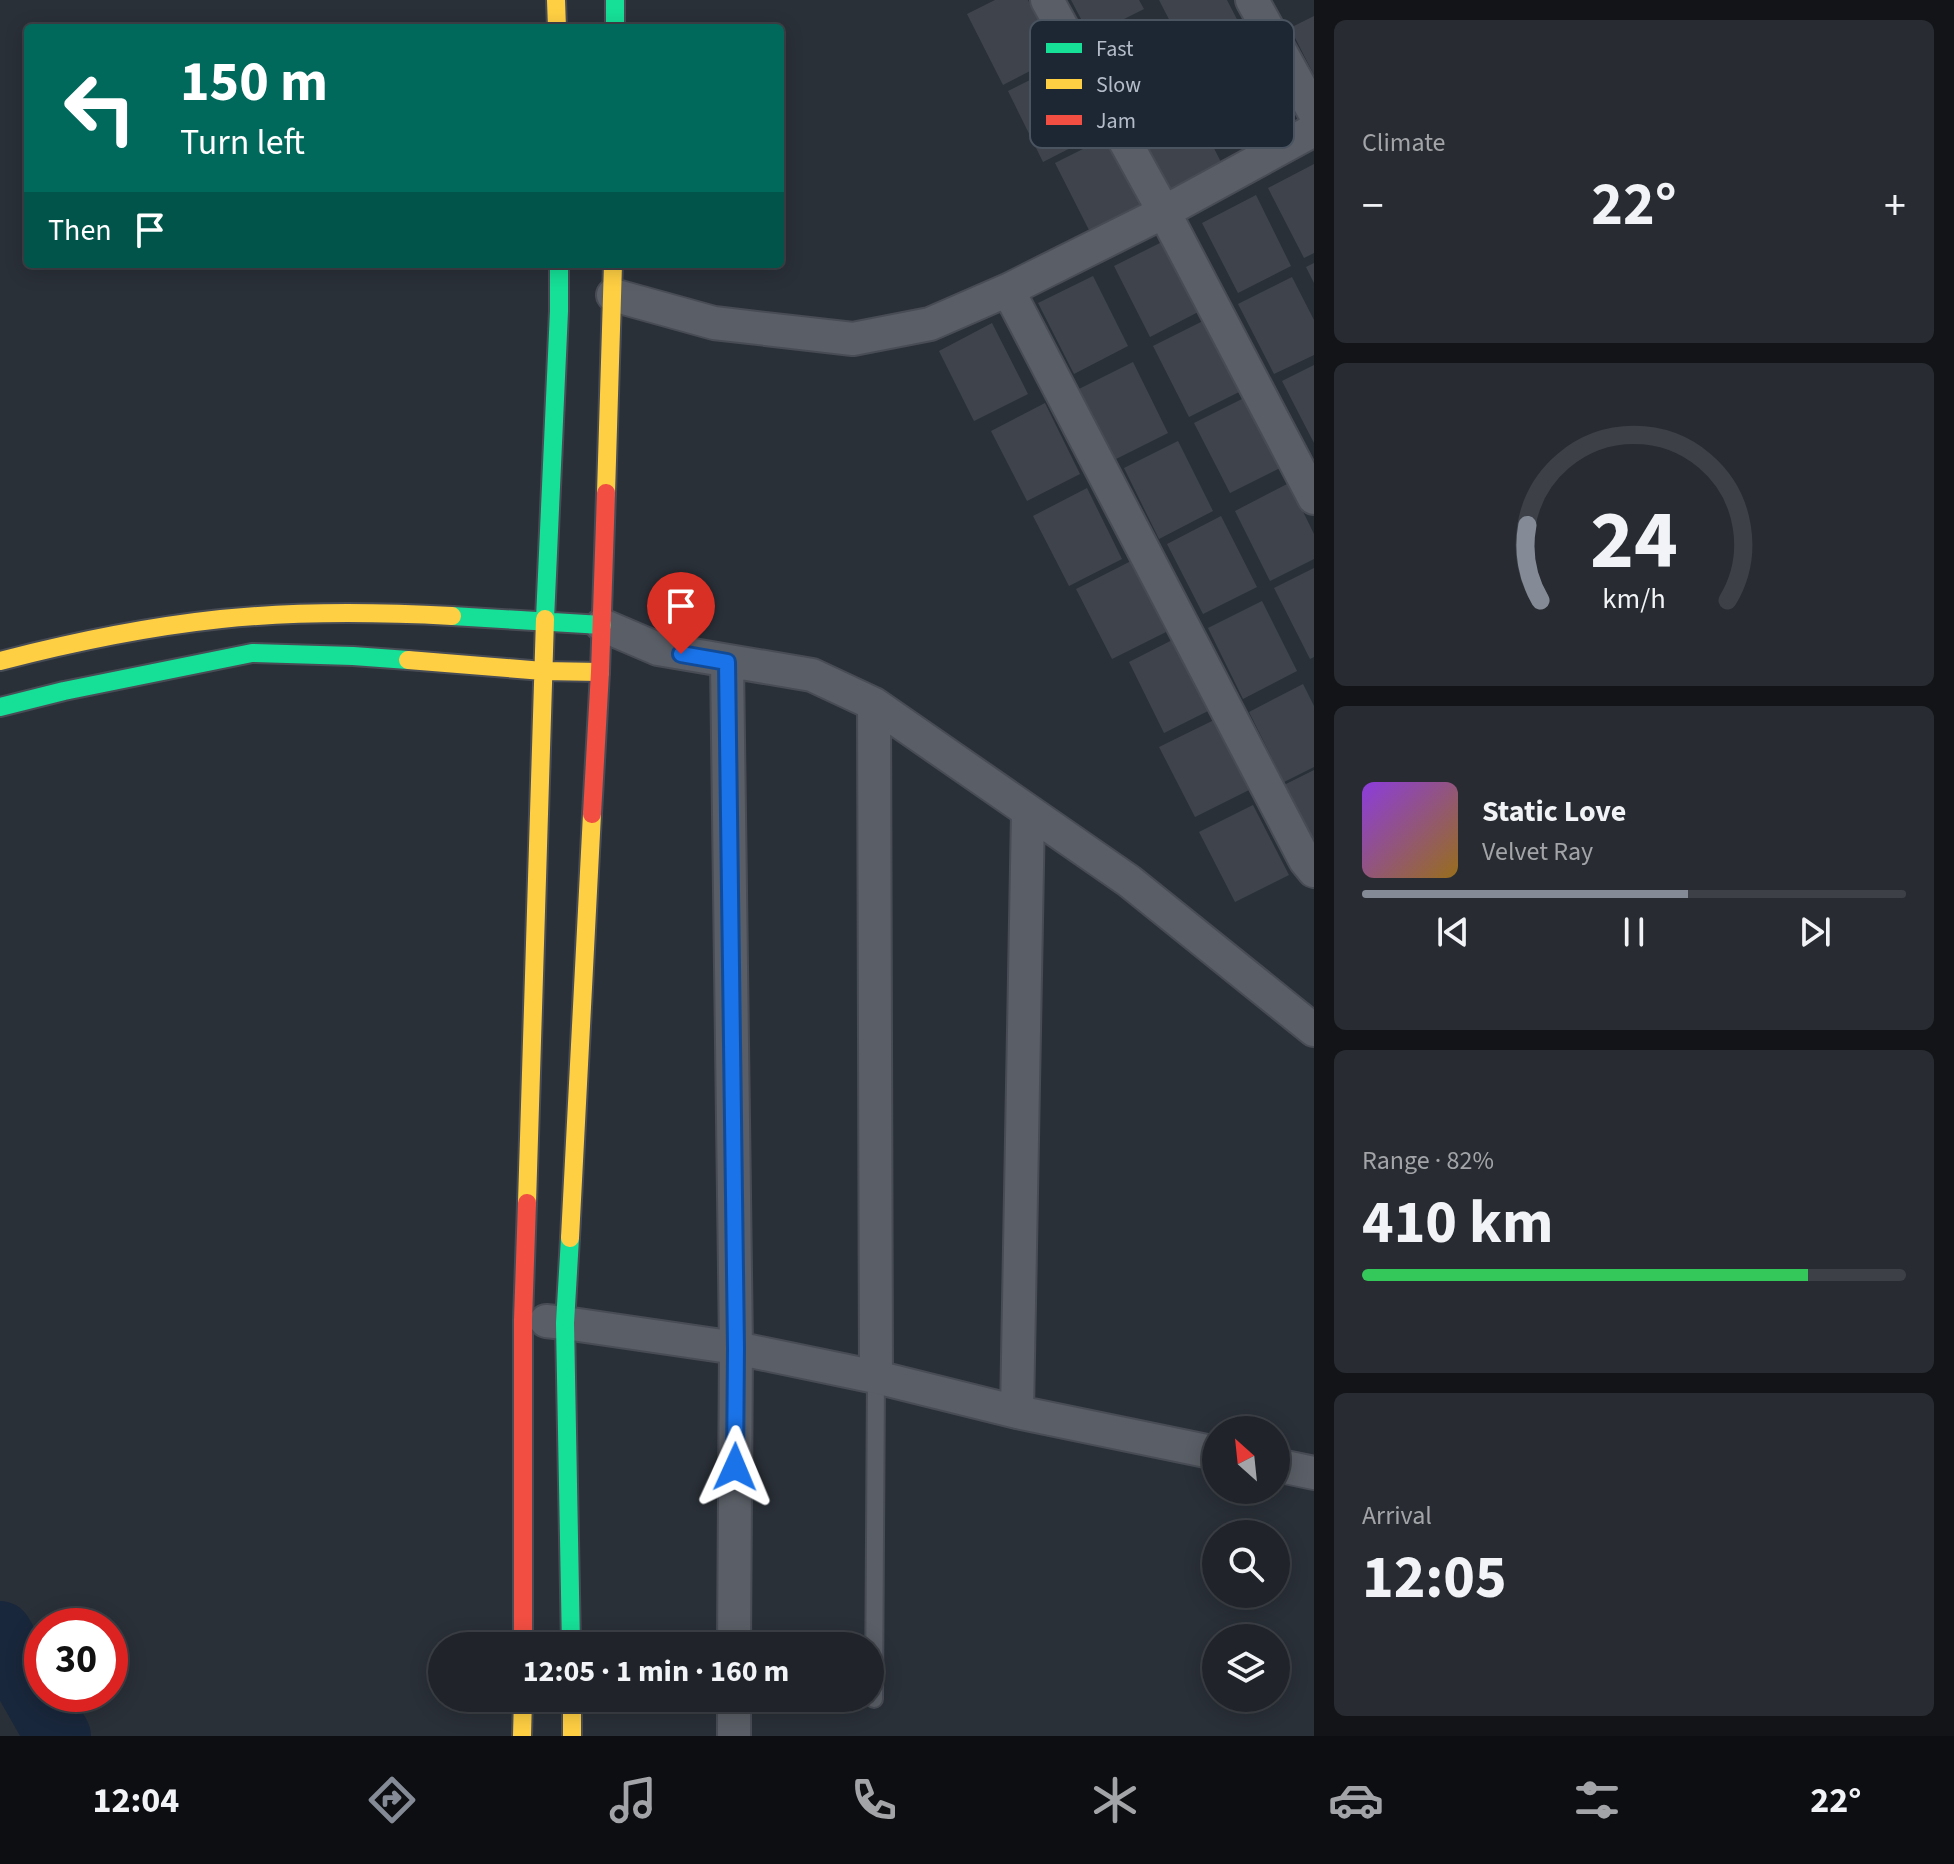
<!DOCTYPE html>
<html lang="en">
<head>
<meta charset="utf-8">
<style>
	body { margin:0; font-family:"Source Sans 3",sans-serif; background:#282c32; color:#f1f3f6; height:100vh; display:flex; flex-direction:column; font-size:30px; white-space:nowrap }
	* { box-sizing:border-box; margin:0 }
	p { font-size:26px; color:#a2a4a8 }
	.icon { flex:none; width:44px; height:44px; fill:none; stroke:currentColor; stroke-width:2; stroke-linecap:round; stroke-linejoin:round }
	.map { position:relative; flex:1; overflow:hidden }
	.sheet { display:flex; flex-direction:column; gap:20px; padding:20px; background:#121417; width:640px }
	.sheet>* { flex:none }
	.top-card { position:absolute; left:24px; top:24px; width:760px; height:244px; border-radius:8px; box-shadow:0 4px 20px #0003,0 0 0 2px #3d4147; background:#00695c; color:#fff; overflow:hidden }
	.needle { width:52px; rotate:333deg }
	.buttons { position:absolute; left:1202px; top:1416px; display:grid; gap:16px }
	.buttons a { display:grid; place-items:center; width:88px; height:88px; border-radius:50%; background:#20242a; box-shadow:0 4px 20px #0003,0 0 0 2px #3d4147; font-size:40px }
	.speed { position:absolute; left:24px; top:1608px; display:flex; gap:16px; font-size:40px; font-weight:700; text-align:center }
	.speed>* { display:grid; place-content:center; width:104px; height:104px; border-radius:50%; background:#20242a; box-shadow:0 4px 20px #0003,0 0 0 2px #3d4147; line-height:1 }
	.speed .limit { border:12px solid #d22; background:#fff; color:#111 }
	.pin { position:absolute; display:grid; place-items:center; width:68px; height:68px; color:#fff; margin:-82px -34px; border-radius:50% 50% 50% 0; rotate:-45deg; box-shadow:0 0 8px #0007 }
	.pin .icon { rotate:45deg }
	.me { position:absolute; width:88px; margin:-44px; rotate:1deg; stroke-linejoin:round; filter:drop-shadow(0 0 6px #0008) }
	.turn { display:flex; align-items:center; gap:28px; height:168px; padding:0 24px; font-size:36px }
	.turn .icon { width:104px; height:104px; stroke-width:2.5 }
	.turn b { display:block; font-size:56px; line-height:68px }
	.then { display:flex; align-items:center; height:76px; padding:0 24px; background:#0003; gap:16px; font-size:30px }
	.big { font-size:60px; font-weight:700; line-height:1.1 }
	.sheet .card { flex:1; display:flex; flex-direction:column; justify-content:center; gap:12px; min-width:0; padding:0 28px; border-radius:12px; background:#282c32 }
	.sheet .dial { align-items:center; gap:0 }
	.dial svg { height:208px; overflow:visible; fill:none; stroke:#3d4147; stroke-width:7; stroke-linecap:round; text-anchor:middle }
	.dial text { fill:#f1f3f6; stroke:none }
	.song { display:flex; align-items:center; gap:24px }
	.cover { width:96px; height:96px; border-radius:12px; background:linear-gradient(135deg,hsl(270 70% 55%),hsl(40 70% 35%)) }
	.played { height:8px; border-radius:4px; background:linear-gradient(90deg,#848b96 60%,#3d4147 60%) }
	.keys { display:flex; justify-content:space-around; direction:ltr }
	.heat { display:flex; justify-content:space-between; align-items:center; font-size:44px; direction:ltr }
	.charge { height:12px; border-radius:6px; background:linear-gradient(90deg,#34c759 82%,#3d4147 0) }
	.trip { position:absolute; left:428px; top:1632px; width:456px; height:80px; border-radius:40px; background:#20242a; box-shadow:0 4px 20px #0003,0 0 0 2px #3d4147; font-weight:700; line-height:80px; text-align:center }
	.menu { display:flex; height:128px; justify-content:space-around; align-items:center; background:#0d0e11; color:#a2a4a8 }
	.menu .icon { width:56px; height:56px }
	.menu .active { color:#848b96 }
	.menu b { font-size:36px; color:#f1f3f6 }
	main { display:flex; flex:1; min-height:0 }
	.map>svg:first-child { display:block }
</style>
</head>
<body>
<main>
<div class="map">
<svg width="1314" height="1736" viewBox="0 0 1314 1736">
	<rect width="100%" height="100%" fill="#2a3038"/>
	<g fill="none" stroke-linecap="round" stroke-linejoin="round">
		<path stroke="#19273c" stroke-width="66" d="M 0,1634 L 58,1736"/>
	</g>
	<path fill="#3f444c" d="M 995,0 L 1028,0 L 1057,57 L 1003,85 L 967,14 Z
		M 1071,0 L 1139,0 L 1144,9 L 1090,36 Z
		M 1159,0 L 1227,0 L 1243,31 L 1189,58 Z
		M 1314,16 L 1314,75 L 1290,28 Z
		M 1062,64 L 1098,134 L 1043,162 L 1008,91 Z
		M 1189,99 L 1225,170 L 1171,198 L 1135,127 Z
		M 1109,136 L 1145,207 L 1091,234 L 1055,163 Z
		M 1314,164 L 1314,253 L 1304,258 L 1268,188 Z
		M 1256,195 L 1291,266 L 1238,293 L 1202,223 Z
		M 1168,239 L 1204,309 L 1150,337 L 1114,266 Z
		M 1314,263 L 1314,283 L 1306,267 Z
		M 1093,276 L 1128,346 L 1074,374 L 1038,303 Z
		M 1292,277 L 1314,320 L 1314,355 L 1274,374 L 1238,304 Z
		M 1207,319 L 1243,390 L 1189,417 L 1153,346 Z
		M 992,323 L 1028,394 L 974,421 L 939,351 Z
		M 1133,362 L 1168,433 L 1114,460 L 1079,389 Z
		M 1314,365 L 1314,443 L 1282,381 Z
		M 1248,396 L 1284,466 L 1230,493 L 1194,423 Z
		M 1045,403 L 1080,474 L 1027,501 L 991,431 Z
		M 1178,441 L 1213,511 L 1159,539 L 1124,468 Z
		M 1289,483 L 1314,534 L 1314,559 L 1270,581 L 1235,511 Z
		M 1087,488 L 1122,559 L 1069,586 L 1033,516 Z
		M 1221,516 L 1257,587 L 1203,614 L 1167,544 Z
		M 1131,561 L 1166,632 L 1112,659 L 1076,589 Z
		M 1314,568 L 1314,657 L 1310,659 L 1274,588 Z
		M 1262,601 L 1297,671 L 1243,699 L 1208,628 Z
		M 1182,635 L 1218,706 L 1164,733 L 1129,662 Z
		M 1303,684 L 1314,706 L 1314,767 L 1284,782 L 1249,712 Z
		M 1214,720 L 1249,790 L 1195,817 L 1159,747 Z
		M 1314,770 L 1314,845 L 1284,785 Z
		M 1253,805 L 1289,875 L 1235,902 L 1199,832 Z"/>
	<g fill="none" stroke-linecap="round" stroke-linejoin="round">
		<defs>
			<path id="lane" d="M 874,1699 L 876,1377"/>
			<path id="street" d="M 1047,0 L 1164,212 L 1314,498
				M 1252,0 L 1314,112
				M 1008,290 L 1164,212 L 1314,130
				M 613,295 L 714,323 L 853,339 L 930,324 L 1008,290 L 1305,860 L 1314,871
				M 602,625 L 658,649 L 812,675 L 874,704 L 1129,881 L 1314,1030
				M 727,662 L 736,1348 L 734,1646
				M 874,704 L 876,1377
				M 546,1321 L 565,1323 L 736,1348 L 876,1377 L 1017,1412 L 1216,1453
				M 1017,1412 L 1028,812
				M 1276,1465 L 1314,1473
				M 734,1736 L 734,1698"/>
			<path id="fast" d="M 615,0 L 615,28
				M 452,616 L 602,625
				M 545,619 L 559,311 L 559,264
				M 0,707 L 64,691 L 252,653 L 353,656 L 408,660
				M 570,1238 L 565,1323 L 571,1646"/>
			<path id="slow" d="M 556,0 L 557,28
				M 606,493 L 613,264
				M 408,660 L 543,671 L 600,672
				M 0,661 C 73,642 146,627 221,619 C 298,611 375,612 452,616
				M 527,1203 L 545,619
				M 570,1238 L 592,814
				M 572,1698 L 572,1736
				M 522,1736 L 523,1698"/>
			<path id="jam" d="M 592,814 L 600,672 L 606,493
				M 523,1646 L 523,1320 L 527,1203"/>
		</defs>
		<use href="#lane" stroke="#484c55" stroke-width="20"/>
		<use href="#street" stroke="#484c55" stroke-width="36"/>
		<use href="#fast" stroke="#484c55" stroke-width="22"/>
		<use href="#slow" stroke="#484c55" stroke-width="22"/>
		<use href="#jam" stroke="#484c55" stroke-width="22"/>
		<use href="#lane" stroke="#5a5e66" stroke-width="16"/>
		<use href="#street" stroke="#5a5e66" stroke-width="32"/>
		<use href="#fast" stroke="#16e098" stroke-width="18"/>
		<use href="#slow" stroke="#ffcf43" stroke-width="18"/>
		<use href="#jam" stroke="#f24e42" stroke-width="18"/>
	</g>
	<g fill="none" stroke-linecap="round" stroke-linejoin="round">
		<defs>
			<path id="route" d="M 681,654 L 727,662 L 736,1348 L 735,1467"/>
		</defs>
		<use href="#route" stroke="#114b97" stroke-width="20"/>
		<use href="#route" stroke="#1a73e8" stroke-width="14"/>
	</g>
	<rect x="1030" y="20" width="264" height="128" rx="12" fill="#1d2633" stroke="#4a5360" stroke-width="2"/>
	<rect x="1046" y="43" width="36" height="10" fill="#16e098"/>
	<rect x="1046" y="79" width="36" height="10" fill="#ffcf43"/>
	<rect x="1046" y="115" width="36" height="10" fill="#f24e42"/>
	<g font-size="22" fill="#b4bcc9">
		<text x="1096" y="56">Fast</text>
		<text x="1096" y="92">Slow</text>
		<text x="1096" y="128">Jam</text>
	</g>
</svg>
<div class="buttons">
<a><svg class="needle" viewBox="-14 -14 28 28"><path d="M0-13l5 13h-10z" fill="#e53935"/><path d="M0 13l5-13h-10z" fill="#a2a4a8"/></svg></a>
<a><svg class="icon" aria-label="search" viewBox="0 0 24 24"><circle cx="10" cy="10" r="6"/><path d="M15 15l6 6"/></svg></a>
<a><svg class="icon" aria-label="layers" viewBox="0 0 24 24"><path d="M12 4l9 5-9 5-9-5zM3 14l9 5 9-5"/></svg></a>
</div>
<div class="speed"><div class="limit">30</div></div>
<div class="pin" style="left:681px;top:654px;background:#d93025"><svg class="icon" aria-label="arrive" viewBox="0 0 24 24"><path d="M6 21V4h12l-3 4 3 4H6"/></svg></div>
<svg class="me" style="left:735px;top:1467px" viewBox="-20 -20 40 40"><path d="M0-17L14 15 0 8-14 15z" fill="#1a73e8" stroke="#fff" stroke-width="4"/></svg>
<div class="trip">12:05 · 1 min · 160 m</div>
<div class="top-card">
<div class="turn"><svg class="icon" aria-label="left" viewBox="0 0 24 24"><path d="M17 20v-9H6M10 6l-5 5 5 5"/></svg><div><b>150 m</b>Turn left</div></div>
<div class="then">Then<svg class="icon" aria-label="arrive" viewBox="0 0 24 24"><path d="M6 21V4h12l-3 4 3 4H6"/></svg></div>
</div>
</div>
<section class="sheet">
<div class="card"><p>Climate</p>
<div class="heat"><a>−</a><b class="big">22°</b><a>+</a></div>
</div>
<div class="card dial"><svg viewBox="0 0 100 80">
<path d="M14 69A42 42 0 1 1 86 69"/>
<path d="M14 69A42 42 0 0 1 9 40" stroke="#848b96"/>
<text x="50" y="56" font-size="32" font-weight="700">24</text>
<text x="50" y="72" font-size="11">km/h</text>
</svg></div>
<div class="card">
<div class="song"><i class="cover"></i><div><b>Static Love</b><p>Velvet Ray</p></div></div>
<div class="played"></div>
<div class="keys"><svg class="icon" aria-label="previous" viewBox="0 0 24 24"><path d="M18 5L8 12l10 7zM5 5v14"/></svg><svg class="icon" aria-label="pause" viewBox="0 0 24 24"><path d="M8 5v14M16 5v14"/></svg><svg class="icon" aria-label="next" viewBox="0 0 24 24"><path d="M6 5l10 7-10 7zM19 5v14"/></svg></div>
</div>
<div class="card"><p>Range · 82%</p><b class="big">410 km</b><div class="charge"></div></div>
<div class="card"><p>Arrival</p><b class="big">12:05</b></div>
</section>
</main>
<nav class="menu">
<b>12:04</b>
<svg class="icon active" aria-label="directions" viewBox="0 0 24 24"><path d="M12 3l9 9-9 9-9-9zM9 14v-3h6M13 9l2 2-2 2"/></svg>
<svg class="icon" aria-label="music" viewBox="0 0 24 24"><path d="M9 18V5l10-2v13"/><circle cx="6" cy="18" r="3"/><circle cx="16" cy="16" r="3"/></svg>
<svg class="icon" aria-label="phone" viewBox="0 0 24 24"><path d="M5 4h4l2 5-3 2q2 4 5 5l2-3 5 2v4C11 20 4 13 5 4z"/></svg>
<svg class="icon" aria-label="climate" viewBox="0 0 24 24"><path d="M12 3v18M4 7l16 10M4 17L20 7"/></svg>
<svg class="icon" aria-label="car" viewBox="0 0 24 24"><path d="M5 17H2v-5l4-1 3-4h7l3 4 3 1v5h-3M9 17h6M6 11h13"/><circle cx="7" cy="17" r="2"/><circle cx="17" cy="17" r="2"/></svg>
<svg class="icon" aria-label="filters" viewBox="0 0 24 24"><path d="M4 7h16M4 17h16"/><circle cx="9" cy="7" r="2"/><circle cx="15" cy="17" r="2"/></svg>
<b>22°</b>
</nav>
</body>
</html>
